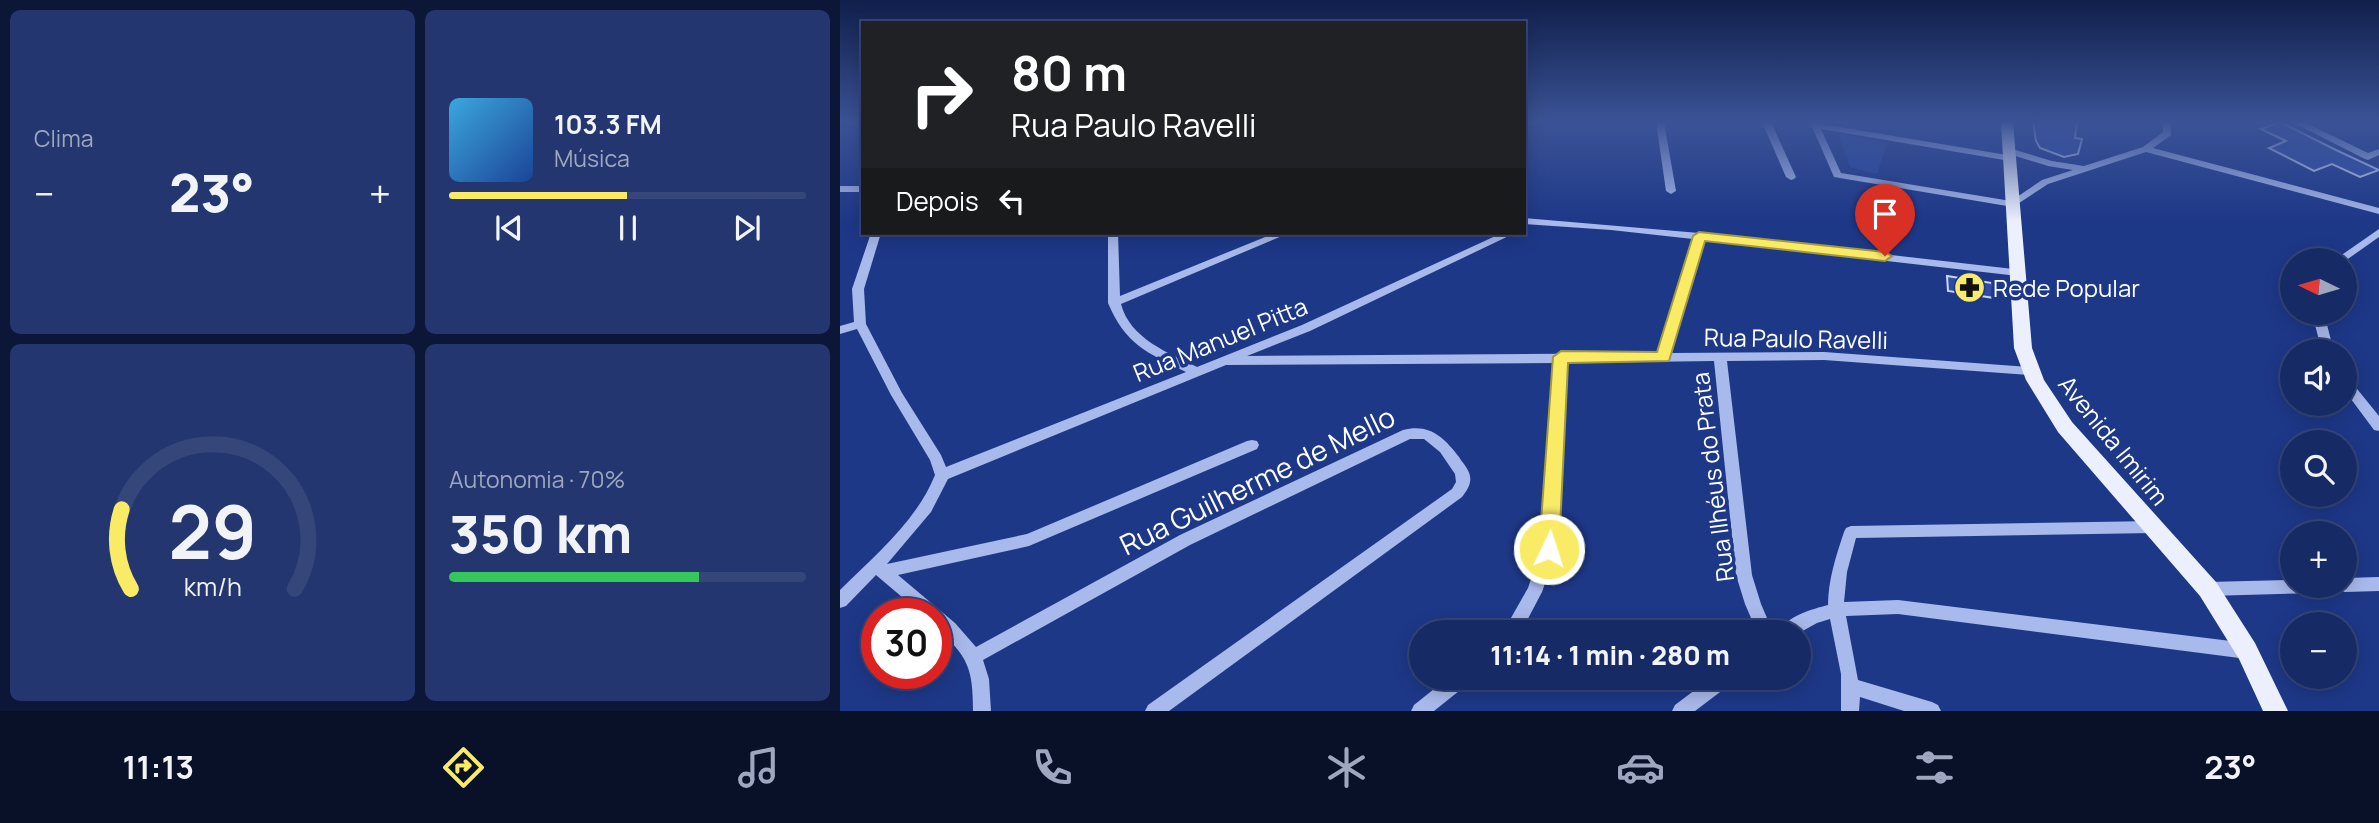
<!DOCTYPE html>
<html lang="pt">
<head>
<meta charset="utf-8">
<style>
	body { margin:0; font-family:Manrope,sans-serif; background:#23366f; color:#f1f3f6; height:100vh; display:flex; flex-direction:column; font-size:26px; white-space:nowrap }
	* { box-sizing:border-box; margin:0 }
	p { font-size:23px; color:#9ea7bf }
	.icon { flex:none; width:38px; height:38px; fill:none; stroke:currentColor; stroke-width:2; stroke-linecap:round; stroke-linejoin:round }
	.map { position:relative; flex:1; overflow:hidden }
	.drawer { display:flex; flex-direction:column; gap:10px; padding:10px; background:#0c1738; width:840px }
	.drawer>* { flex:none }
	.banner { position:absolute; left:21px; top:21px; width:665px; height:214px; border-radius:0px; box-shadow:0 4px 18px #0003,0 0 0 2px #35467a; background:#202124; color:#fff; overflow:hidden }
	.needle { width:46px; rotate:275deg }
	.controls { position:absolute; left:1440px; top:248px; display:grid; gap:14px }
	.controls a { display:grid; place-items:center; width:77px; height:77px; border-radius:50%; background:#162a66; box-shadow:0 4px 18px #0003,0 0 0 2px #35467a; font-size:35px }
	.speed { position:absolute; left:21px; top:598px; display:flex; gap:14px; font-size:35px; font-weight:700; text-align:center }
	.speed>* { display:grid; place-content:center; width:91px; height:91px; border-radius:50%; background:#162a66; box-shadow:0 4px 18px #0003,0 0 0 2px #35467a; line-height:1 }
	.speed .limit { border:10px solid #d22; background:#fff; color:#111 }
	.pin { position:absolute; display:grid; place-items:center; width:60px; height:60px; color:#fff; margin:-72px -30px; border-radius:50% 50% 50% 0; rotate:-45deg; box-shadow:0 0 7px #0007 }
	.pin .icon { rotate:45deg }
	.me { position:absolute; width:77px; margin:-38px; rotate:4deg; stroke-linejoin:round; filter:drop-shadow(0 0 5px #0008) }
	.turn { display:flex; align-items:center; gap:24px; height:147px; padding:0 35px; font-size:32px }
	.turn .icon { width:91px; height:91px; stroke-width:2.5 }
	.turn b { display:block; font-size:49px; line-height:60px }
	.then { display:flex; align-items:center; height:66px; padding:0 35px; background:#0003; gap:14px; font-size:26px }
	.big { font-size:52px; font-weight:800; line-height:1.1 }
	.drawer .card { flex:1; display:flex; flex-direction:column; justify-content:center; gap:10px; min-width:0; padding:0 24px; border-radius:10px; background:#23366f }
	.drawer .dial { align-items:center; gap:0 }
	.dial svg { height:182px; overflow:visible; fill:none; stroke:#35467a; stroke-width:7; stroke-linecap:round; text-anchor:middle }
	.dial text { fill:#f1f3f6; stroke:none }
	.song { display:flex; align-items:center; gap:21px }
	.cover { width:84px; height:84px; border-radius:10px; background:linear-gradient(135deg,hsl(200 70% 55%),hsl(220 70% 35%)) }
	.played { height:7px; border-radius:4px; background:linear-gradient(90deg,#faeb67 50%,#35467a 50%) }
	.keys { display:flex; justify-content:space-around; direction:ltr }
	.heat { display:flex; justify-content:space-between; align-items:center; font-size:38px; direction:ltr }
	.charge { height:10px; border-radius:5px; background:linear-gradient(90deg,#34c759 70%,#35467a 0) }
	.drawer .tiles { flex:1; display:grid; gap:10px; grid-template-columns:repeat(2,1fr) }
	.trip { position:absolute; left:569px; top:620px; width:402px; height:70px; border-radius:35px; background:#162a66; box-shadow:0 4px 18px #0003,0 0 0 2px #35467a; font-weight:800; line-height:70px; text-align:center }
	.tab-bar { display:flex; height:112px; justify-content:space-around; align-items:center; background:#091129; color:#9ea7bf }
	.tab-bar .icon { width:49px; height:49px }
	.tab-bar .selected { color:#faeb67 }
	.tab-bar b { font-size:32px; color:#f1f3f6 }
	main { display:flex; flex:1; min-height:0 }
	.map>svg:first-child { display:block }
</style>
</head>
<body>
<main>
<section class="drawer">
<div class="tiles">
<div class="card"><p>Clima</p>
<div class="heat"><a>−</a><b class="big">23°</b><a>+</a></div>
</div>
<div class="card">
<div class="song"><i class="cover"></i><div><b>103.3 FM</b><p>Música</p></div></div>
<div class="played"></div>
<div class="keys"><svg class="icon" aria-label="previous" viewBox="0 0 24 24"><path d="M18 5L8 12l10 7zM5 5v14"/></svg><svg class="icon" aria-label="pause" viewBox="0 0 24 24"><path d="M8 5v14M16 5v14"/></svg><svg class="icon" aria-label="next" viewBox="0 0 24 24"><path d="M6 5l10 7-10 7zM19 5v14"/></svg></div>
</div>
<div class="card dial"><svg viewBox="0 0 100 80">
<path d="M14 69A42 42 0 1 1 86 69"/>
<path d="M14 69A42 42 0 0 1 10 34" stroke="#faeb67"/>
<text x="50" y="56" font-size="32" font-weight="700">29</text>
<text x="50" y="72" font-size="11">km/h</text>
</svg></div>
<div class="card"><p>Autonomia · 70%</p><b class="big">350 km</b><div class="charge"></div></div>
</div>
</section>
<div class="map">
<svg width="1539" height="711" viewBox="0 0 1539 711">
	<rect width="100%" height="100%" fill="#1e3888"/>
	<path fill="#2747a0" d="M 998,133 L 1047,143 L 1037,174 L 1010,167 Z"/>
	<path fill="#2d4ca5" stroke="#cdd8f8" stroke-width="2" d="M 1193,122 L 1237,122 L 1235,138 L 1242,139 L 1238,154 L 1224,157 L 1200,148 L 1196,141 Z
		M 1440,122 L 1496,150 L 1539,170 L 1520,177 L 1492,164 L 1474,171 L 1429,148 L 1446,141 L 1421,129 Z
		M 1107,276 L 1152,283 L 1154,298 L 1108,291 Z"/>
	<g fill="none" stroke-linecap="round" stroke-linejoin="round">
		<path fill="#a8b9eb" fill-rule="evenodd" d="M 816,122 L 824,122 L 836,191 L 831,194 L 826,191 Z
			M 922,122 L 931,122 L 956,177 L 954,179 L 951,180 L 946,177 Z
			M 970,122 L 1173,156 L 1175,158 L 1170,161 L 981,129 L 1001,173 L 1171,201 L 1202,180 L 1233,170 L 1208,166 L 1166,153 L 1166,149 L 1172,149 L 1212,161 L 1244,166 L 1303,147 L 1323,132 L 1323,122 L 1331,122 L 1331,135 L 1313,148 L 1539,208 L 1539,214 L 1306,152 L 1208,184 L 1173,207 L 994,177 Z
			M 1452,122 L 1464,122 L 1528,153 L 1539,149 L 1539,155 L 1528,160 L 1525,159 Z
			M 0,186 L 23,186 L 23,192 L 0,192 Z
			M 684,218 L 859,233 L 1182,270 L 1184,272 L 1182,274 L 1178,276 L 863,240 L 831,353 L 984,352 L 1189,367 L 1195,371 L 1189,375 L 984,360 L 887,361 L 912,575 L 921,604 L 933,632 L 917,632 L 905,604 L 896,575 L 874,361 L 727,363 L 717,549 L 702,592 L 681,632 L 663,632 L 688,588 L 701,549 L 714,363 L 386,365 L 108,479 L 91,512 L 47,564 L 187,534 L 407,441 L 412,440 L 417,441 L 419,445 L 417,449 L 189,546 L 58,575 L 115,623 L 136,647 L 340,535 L 563,430 C 589,423 604,437 619,457 C 624,465 632,472 630,482 C 629,488 625,493 622,497 L 329,711 L 305,711 L 308,705 L 612,489 L 616,482 L 615,474 L 600,452 L 584,439 L 570,439 L 350,545 L 143,660 L 149,679 L 151,711 L 133,711 C 133,668 128,656 96,628 L 96,614 L 82,614 L 36,575 L 6,606 L 0,608 L 0,590 C 35,555 76,522 95,475 L 90,460 L 51,395 L 17,329 L 0,334 L 0,326 L 14,322 L 12,289 L 31,233 L 41,233 L 24,289 L 26,324 L 62,393 L 101,455 L 106,467 L 346,372 C 306,352 286,345 268,303 L 268,233 L 278,233 L 280,296 L 435,233 L 449,233 L 281,304 C 290,339 329,353 357,367 L 462,325 L 662,233 L 675,233 L 470,331 L 407,356 L 819,353 L 853,239 L 771,230 L 684,224 Z
			M 1539,229 L 1539,237 L 1505,261 L 1493,261 Z
			M 1472,313 L 1484,313 L 1494,352 L 1482,352 Z
			M 1505,377 L 1509,379 L 1539,416 L 1539,431 L 1534,430 L 1505,391 Z
			M 1314,521 L 1319,523 L 1321,527 L 1319,531 L 1314,533 L 1016,538 L 1007,572 L 1004,602 L 1058,600 L 1407,643 L 1413,645 L 1415,651 L 1413,657 L 1407,659 L 1058,614 L 1006,616 L 1018,680 L 1092,702 L 1098,705 L 1101,711 L 1064,711 L 1020,697 L 1019,711 L 1001,711 L 1001,674 L 990,619 L 977,623 L 959,633 L 939,632 C 946,616 973,609 988,605 C 988,580 996,556 1004,532 L 1006,528 L 1011,526 Z
			M 1539,577 L 1539,591 L 1505,592 L 1499,590 L 1498,586 L 1505,586 L 1505,578 Z
			M 1452,580 L 1452,586 L 1485,586 L 1483,591 L 1477,593 L 1368,596 L 1362,594 L 1360,589 L 1362,584 L 1368,582 Z
			M 609,677 L 631,677 L 629,683 L 594,711 L 571,711 L 574,705 Z
			M 872,677 L 894,677 L 892,683 L 855,711 L 832,711 L 835,705 Z"/>
		<path fill="#ecf0fe" fill-rule="evenodd" d="M 1161,122 L 1173,122 L 1192,348 L 1204,380 L 1232,422 L 1376,582 L 1415,643 L 1448,711 L 1423,711 L 1399,659 L 1360,596 L 1218,432 L 1186,380 L 1174,348 Z"/>
	</g>
	<linearGradient id="sky" x2="0" y2="1"><stop stop-color="#101f4b"/><stop offset="0.55" stop-color="#3b5396"/><stop offset="1" stop-color="#3b5396" stop-opacity="0"/></linearGradient>
	<rect width="1539" height="222" fill="url(#sky)"/>
	<path fill="#faeb67" stroke="#a29943" stroke-width="2" d="M 859,232 L 1045,252 L 1052,256 L 1045,261 L 865,241 L 829,361 L 728,363 L 719,549 L 716,555 L 709,557 L 702,555 L 699,549 L 713,357 L 721,351 L 817,352 L 853,236 Z"/>
	<defs>
		<symbol id="pharmacy-disc" viewBox="-11 -11 22 22"><circle r="9.5" fill="#faeb67" stroke="#1e3888"/><path d="M-2-6h4v4h4v4h-4v4h-4v-4h-4v-4h4Z" fill="#111"/></symbol>
	</defs>
	<g fill-rule="evenodd">
		<use href="#pharmacy-disc" x="1112" y="270" width="35" height="35"/>
	</g>
	<g text-anchor="middle" dominant-baseline="central" stroke-width="7" stroke-linejoin="round" paint-order="stroke">
		<g font-size="24" fill="#fff" stroke="#1e3888" text-anchor="start">
			<text x="1153" y="287">Rede Popular</text>
		</g>
		<g font-size="24" fill="#fff" stroke="#1e3888">
			<text transform="translate(956 338) rotate(1)">Rua Paulo Ravelli</text>
			<text transform="translate(380 339) rotate(-22)">Rua Manuel Pitta</text>
			<text transform="translate(1274 440) rotate(51)">Avenida Imirim</text>
			<text transform="translate(872 477) rotate(-97)">Rua Ilhéus do Prata</text>
		</g>
		<g font-size="28" fill="#fff" stroke="#1e3888">
			<text transform="translate(417 480) rotate(-26)">Rua Guilherme de Mello</text>
		</g>
	</g>
</svg>
<div class="controls">
<a><svg class="needle" viewBox="-14 -14 28 28"><path d="M0-13l5 13h-10z" fill="#e53935"/><path d="M0 13l5-13h-10z" fill="#9ea7bf"/></svg></a>
<a><svg class="icon" aria-label="sound" viewBox="0 0 24 24"><path d="M4 9h4l5-4v14l-5-4H4zM17 9q2 3 0 6"/></svg></a>
<a><svg class="icon" aria-label="search" viewBox="0 0 24 24"><circle cx="10" cy="10" r="6"/><path d="M15 15l6 6"/></svg></a>
<a>+</a>
<a>−</a>
</div>
<div class="speed"><div class="limit">30</div></div>
<div class="pin" style="left:1045px;top:256px;background:#d93025"><svg class="icon" aria-label="arrive" viewBox="0 0 24 24"><path d="M6 21V4h12l-3 4 3 4H6"/></svg></div>
<svg class="me" style="left:709px;top:549px" viewBox="-20 -20 40 40"><circle r="17" fill="#faeb67" stroke="#fff" stroke-width="3"/><path d="M0-11L8 9 0 5-8 9z" fill="#fff"/></svg>
<div class="trip">11:14 · 1 min · 280 m</div>
<div class="banner">
<div class="turn"><svg class="icon" aria-label="right" viewBox="0 0 24 24"><path d="M7 20v-9h11M14 6l5 5-5 5"/></svg><div><b>80 m</b>Rua Paulo Ravelli</div></div>
<div class="then">Depois<svg class="icon" aria-label="left" viewBox="0 0 24 24"><path d="M17 20v-9H6M10 6l-5 5 5 5"/></svg></div>
</div>
</div>
</main>
<nav class="tab-bar">
<b>11:13</b>
<svg class="icon selected" aria-label="directions" viewBox="0 0 24 24"><path d="M12 3l9 9-9 9-9-9zM9 14v-3h6M13 9l2 2-2 2"/></svg>
<svg class="icon" aria-label="music" viewBox="0 0 24 24"><path d="M9 18V5l10-2v13"/><circle cx="6" cy="18" r="3"/><circle cx="16" cy="16" r="3"/></svg>
<svg class="icon" aria-label="phone" viewBox="0 0 24 24"><path d="M5 4h4l2 5-3 2q2 4 5 5l2-3 5 2v4C11 20 4 13 5 4z"/></svg>
<svg class="icon" aria-label="climate" viewBox="0 0 24 24"><path d="M12 3v18M4 7l16 10M4 17L20 7"/></svg>
<svg class="icon" aria-label="car" viewBox="0 0 24 24"><path d="M5 17H2v-5l4-1 3-4h7l3 4 3 1v5h-3M9 17h6M6 11h13"/><circle cx="7" cy="17" r="2"/><circle cx="17" cy="17" r="2"/></svg>
<svg class="icon" aria-label="filters" viewBox="0 0 24 24"><path d="M4 7h16M4 17h16"/><circle cx="9" cy="7" r="2"/><circle cx="15" cy="17" r="2"/></svg>
<b>23°</b>
</nav>
</body>
</html>
